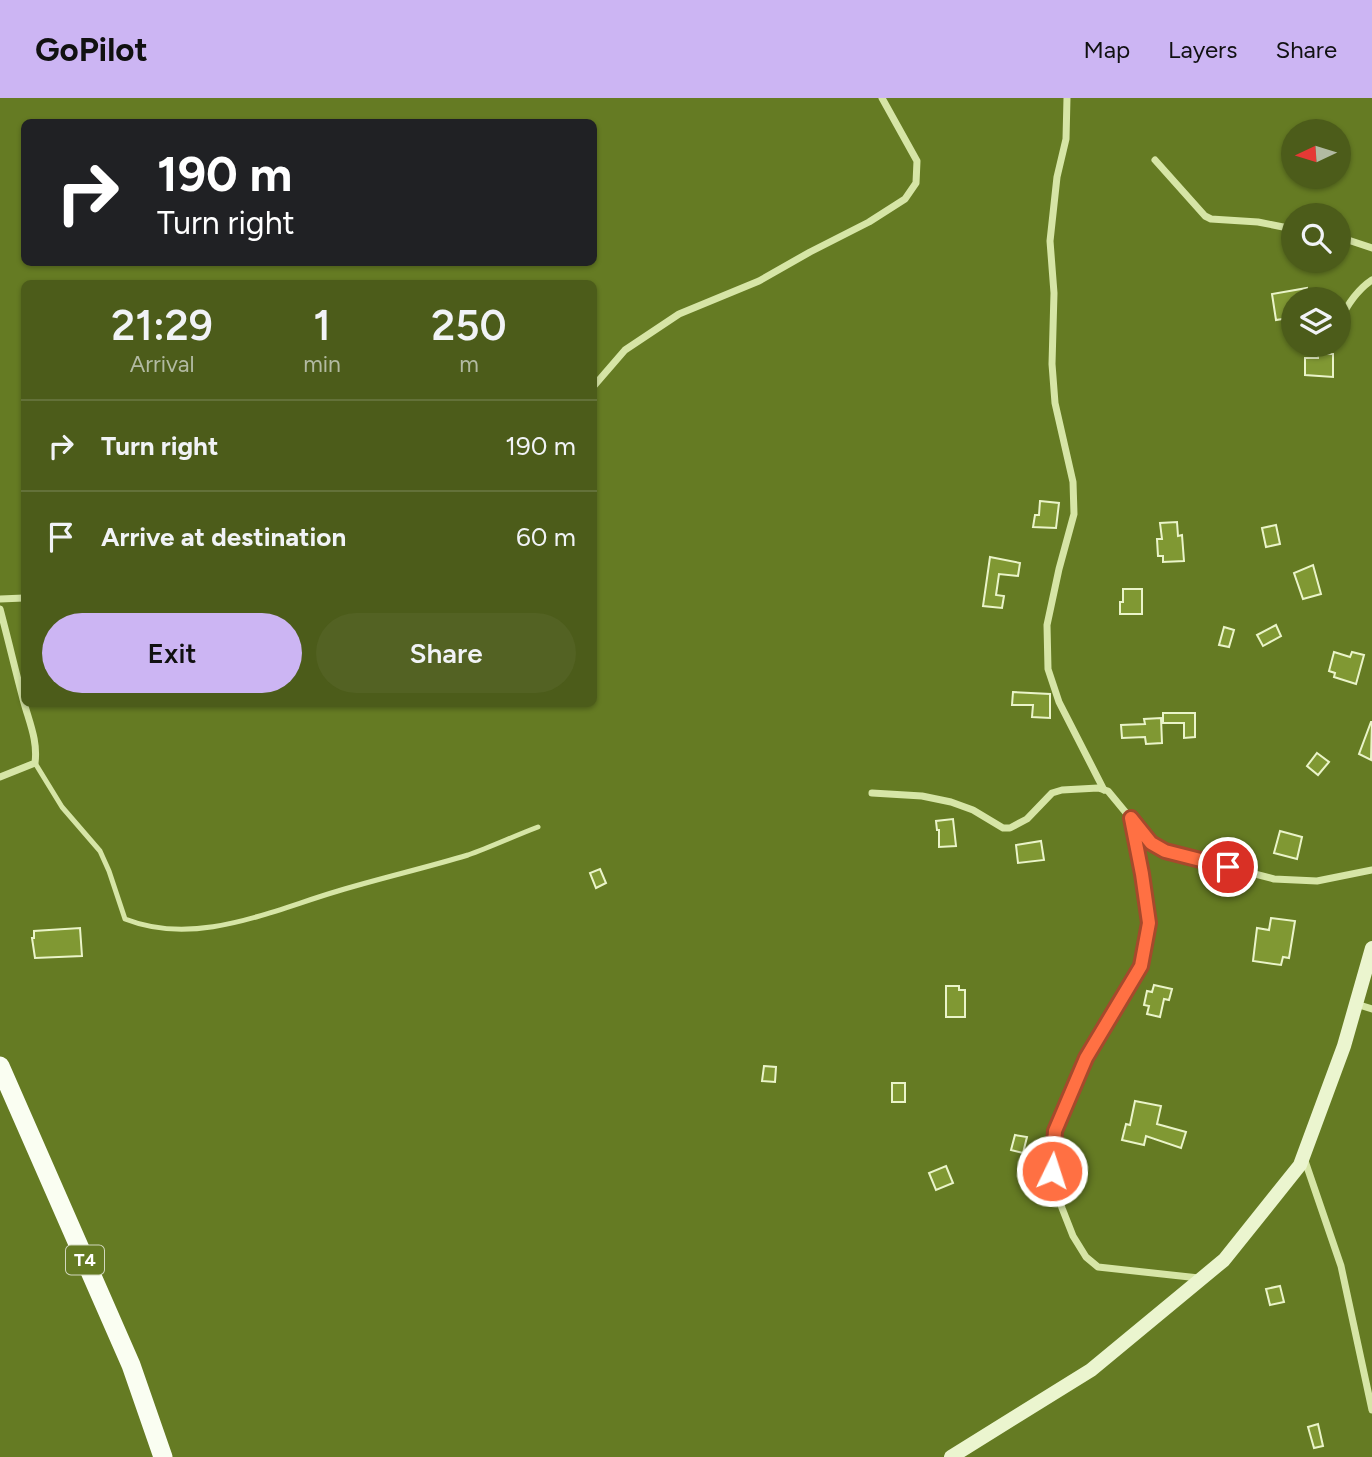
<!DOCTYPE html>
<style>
:root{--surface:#4c5c1a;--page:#536223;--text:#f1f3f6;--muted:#b2baa2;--line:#637139;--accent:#ccb5f3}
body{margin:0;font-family:Figtree,sans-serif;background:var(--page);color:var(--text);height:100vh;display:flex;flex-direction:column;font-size:26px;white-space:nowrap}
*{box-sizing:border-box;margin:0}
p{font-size:23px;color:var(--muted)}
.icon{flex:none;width:38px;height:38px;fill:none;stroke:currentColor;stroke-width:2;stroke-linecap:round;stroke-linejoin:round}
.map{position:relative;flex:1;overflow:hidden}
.side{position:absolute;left:21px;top:182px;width:576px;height:427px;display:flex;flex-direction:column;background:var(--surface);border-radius:10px;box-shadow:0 2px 5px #0004}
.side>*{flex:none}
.hud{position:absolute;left:21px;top:21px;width:576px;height:147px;border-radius:10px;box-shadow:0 2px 5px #0004;background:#202124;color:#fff;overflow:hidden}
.needle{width:46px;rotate:266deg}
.buttons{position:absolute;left:1281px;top:21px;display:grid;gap:14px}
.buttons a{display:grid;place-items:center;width:70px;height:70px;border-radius:50%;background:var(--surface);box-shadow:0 2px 5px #0004;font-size:35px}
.pin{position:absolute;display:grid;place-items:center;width:60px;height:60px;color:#fff;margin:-30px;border:4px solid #fff;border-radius:50%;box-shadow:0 2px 7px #0007}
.me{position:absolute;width:77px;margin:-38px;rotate:4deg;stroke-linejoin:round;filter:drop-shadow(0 0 5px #0008)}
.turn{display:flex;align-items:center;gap:24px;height:147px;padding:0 21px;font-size:32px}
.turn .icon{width:91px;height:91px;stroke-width:2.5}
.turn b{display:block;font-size:49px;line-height:60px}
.eta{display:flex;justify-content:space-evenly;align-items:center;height:119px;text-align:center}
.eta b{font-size:42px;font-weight:600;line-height:49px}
.button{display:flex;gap:14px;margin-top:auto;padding:14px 21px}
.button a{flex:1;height:80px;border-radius:42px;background:var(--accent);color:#111;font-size:28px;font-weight:600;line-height:80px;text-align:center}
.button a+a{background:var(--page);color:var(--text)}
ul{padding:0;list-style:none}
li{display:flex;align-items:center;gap:21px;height:91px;padding:0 21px;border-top:2px solid var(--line)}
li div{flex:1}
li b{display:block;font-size:26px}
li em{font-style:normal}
header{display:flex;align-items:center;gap:42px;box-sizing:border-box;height:98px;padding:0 35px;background:var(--accent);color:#111}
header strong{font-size:33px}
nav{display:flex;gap:38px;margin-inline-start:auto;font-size:24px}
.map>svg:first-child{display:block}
.building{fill:#809833;stroke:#eaf4c9;stroke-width:2}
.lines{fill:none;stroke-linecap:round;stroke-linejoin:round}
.service{stroke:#d6e5a6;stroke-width:5}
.minor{stroke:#d6e5a6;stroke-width:7}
.secondary{stroke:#ebf5cf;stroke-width:14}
.trunk{stroke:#fafef2;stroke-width:19}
.route-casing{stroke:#a6492c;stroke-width:18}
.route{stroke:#ff7043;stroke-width:12}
.labels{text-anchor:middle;stroke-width:7;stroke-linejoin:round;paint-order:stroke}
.shield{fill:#657b23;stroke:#d1d7bd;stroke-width:2}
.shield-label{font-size:18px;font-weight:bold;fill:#fff}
</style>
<header>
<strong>GoPilot</strong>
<nav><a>Map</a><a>Layers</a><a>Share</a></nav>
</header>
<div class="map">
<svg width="1372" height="1359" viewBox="0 0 1372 1359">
<rect width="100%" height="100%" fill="#657b23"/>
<g class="building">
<path d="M1307,190l2,11h-16v9l-6,1 2,9 -13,2 -4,-26z"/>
<path d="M1318,256h15v23l-28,-2v-17h13z"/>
<path d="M1040,403l19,2 -3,25 -23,-1 2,-12h4z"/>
<path d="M1177,424l1,14 4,-1 2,26 -21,1v-6h-5l-1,-17h5l-2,-16z"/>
<path d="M1276,427l4,19 -14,3 -4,-19z"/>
<path d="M990,459l30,6 -2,13 -19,-2 -3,21 8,1 -2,12 -19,-2z"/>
<path d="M1313,467l8,29 -18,5 -9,-26z"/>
<path d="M1123,491h19v25h-22v-12h3z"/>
<path d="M1276,527l5,11 -18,10 -6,-11z"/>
<path d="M1224,529l10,3 -5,17 -10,-2z"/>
<path d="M1334,554l16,5 2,-5 12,3 -8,29 -22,-7 1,-4 -6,-2z"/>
<path d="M1013,594l37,2v24l-18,-1 1,-12h-21z"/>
<path d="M1163,615h32v24l-11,1v-15h-21z"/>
<path d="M1161,620l1,25 -16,1 -1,-7 -23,1 -1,-13 24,-1 -1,-5z"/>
<path d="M1371,624h1l-1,38 -12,-6z"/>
<path d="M1317,655l12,9 -11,13 -11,-9z"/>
<path d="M953,721l3,27 -17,1v-17h-2l-1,-9z"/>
<path d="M1280,733l22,6 -5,22 -23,-6z"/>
<path d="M1041,743l3,19 -26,3 -2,-18z"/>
<path d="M600,771l6,14 -10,5 -6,-15z"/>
<path d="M1271,820l24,3 -6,37 -6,-1 -2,8 -28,-4 4,-33 12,2z"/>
<path d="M80,830l2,28 -47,2 -3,-20h2v-7z"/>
<path d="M1154,887l18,4 -3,11 -5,-1 -4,18 -13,-3 2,-8 -5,-1 3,-14 5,1z"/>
<path d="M946,888h13v4h6v27h-19z"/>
<path d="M764,968l12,1 -1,15 -13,-1z"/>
<rect x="892" y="985" width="13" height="19"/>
<path d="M1135,1003l26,5 -4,18 29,8 -5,16 -35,-12 -2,9 -22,-5 4,-16 4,1z"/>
<path d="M1015,1037l12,2 -4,16 -12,-3z"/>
<path d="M946,1068l7,17 -17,7 -7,-17z"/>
<path d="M1280,1188l4,16 -14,3 -4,-16z"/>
<path d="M1318,1326l5,22 -9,2 -6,-21z"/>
</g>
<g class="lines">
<path class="service" d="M35,665l27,44 38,44 9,20 16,48c71,28 145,-8 213,-28 43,-13 87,-23 130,-36 23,-8 46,-19 70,-28"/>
<g class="minor">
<path d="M1067,0l-1,41 -9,38 -7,64 4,52 -2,71 3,39 18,79 1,32 -15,55 -12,56 1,44 11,33 45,88"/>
<path d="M1155,62l50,56 6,3 47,3 35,7"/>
<path d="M1339,139l33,11"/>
<path d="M1339,224c8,-17 18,-32 33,-42"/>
<path d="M593,289l32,-37 54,-36 80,-33 51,-29 59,-30 36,-23 11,-16 1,-22 -35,-63"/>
<path d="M0,501l24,-1"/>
<path d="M0,511c8,30 15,60 23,90 6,23 15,41 12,64l-35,14"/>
<path d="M872,695l50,3 29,6 22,8 30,18h7l17,-9 25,-26 10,-3 36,-2 10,3 43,52 14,8 109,28 43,2 55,-11"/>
<path d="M1131,720l11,56 7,49 -8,43 -55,92 -31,73 -3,40 10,37 11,28 13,21 12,10 101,11"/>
<path d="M1356,906l16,5"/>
<path d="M1304,1060l37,108 31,144"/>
</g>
<path class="secondary" d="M951,1359l140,-87 133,-110 76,-95 44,-119 28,-98"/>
<path class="trunk" d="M0,968l131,299 32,92"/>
</g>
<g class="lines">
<g class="route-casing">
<path id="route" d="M1052,1073l3,-40 31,-73 55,-92 8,-43 -7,-49 -11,-56 20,25 14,8 63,16"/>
</g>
<use href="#route" class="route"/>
</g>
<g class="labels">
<rect class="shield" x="66" y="1147.5" width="38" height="29" rx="5"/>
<g class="shield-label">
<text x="85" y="1168">T4</text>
</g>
</g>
</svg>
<div class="buttons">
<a><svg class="needle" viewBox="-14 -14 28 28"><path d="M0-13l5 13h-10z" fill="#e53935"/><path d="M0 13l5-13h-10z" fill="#b2baa2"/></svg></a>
<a><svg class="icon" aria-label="search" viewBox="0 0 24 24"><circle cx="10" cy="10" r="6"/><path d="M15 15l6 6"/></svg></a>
<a><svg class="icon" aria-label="layers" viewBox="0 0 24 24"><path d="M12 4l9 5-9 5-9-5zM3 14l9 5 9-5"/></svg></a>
</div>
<div class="pin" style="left:1228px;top:769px;background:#d93025"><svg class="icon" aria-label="arrive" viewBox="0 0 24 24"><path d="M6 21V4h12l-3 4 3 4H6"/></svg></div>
<svg class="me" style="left:1052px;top:1073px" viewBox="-20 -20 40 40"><circle r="17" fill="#ff7043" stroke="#fff" stroke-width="3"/><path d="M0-11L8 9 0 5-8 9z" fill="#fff"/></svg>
<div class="hud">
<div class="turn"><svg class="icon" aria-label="right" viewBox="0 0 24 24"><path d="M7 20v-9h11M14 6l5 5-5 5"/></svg><div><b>190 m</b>Turn right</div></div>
</div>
<section class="side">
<div class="eta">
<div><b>21:29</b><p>Arrival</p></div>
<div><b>1</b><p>min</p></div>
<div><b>250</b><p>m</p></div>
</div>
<ul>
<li><svg class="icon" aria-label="right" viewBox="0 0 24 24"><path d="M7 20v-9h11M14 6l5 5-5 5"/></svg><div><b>Turn right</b></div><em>190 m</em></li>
<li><svg class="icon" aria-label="arrive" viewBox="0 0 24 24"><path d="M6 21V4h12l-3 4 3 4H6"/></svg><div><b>Arrive at destination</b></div><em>60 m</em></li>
</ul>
<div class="button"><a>Exit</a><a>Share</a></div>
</section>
</div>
